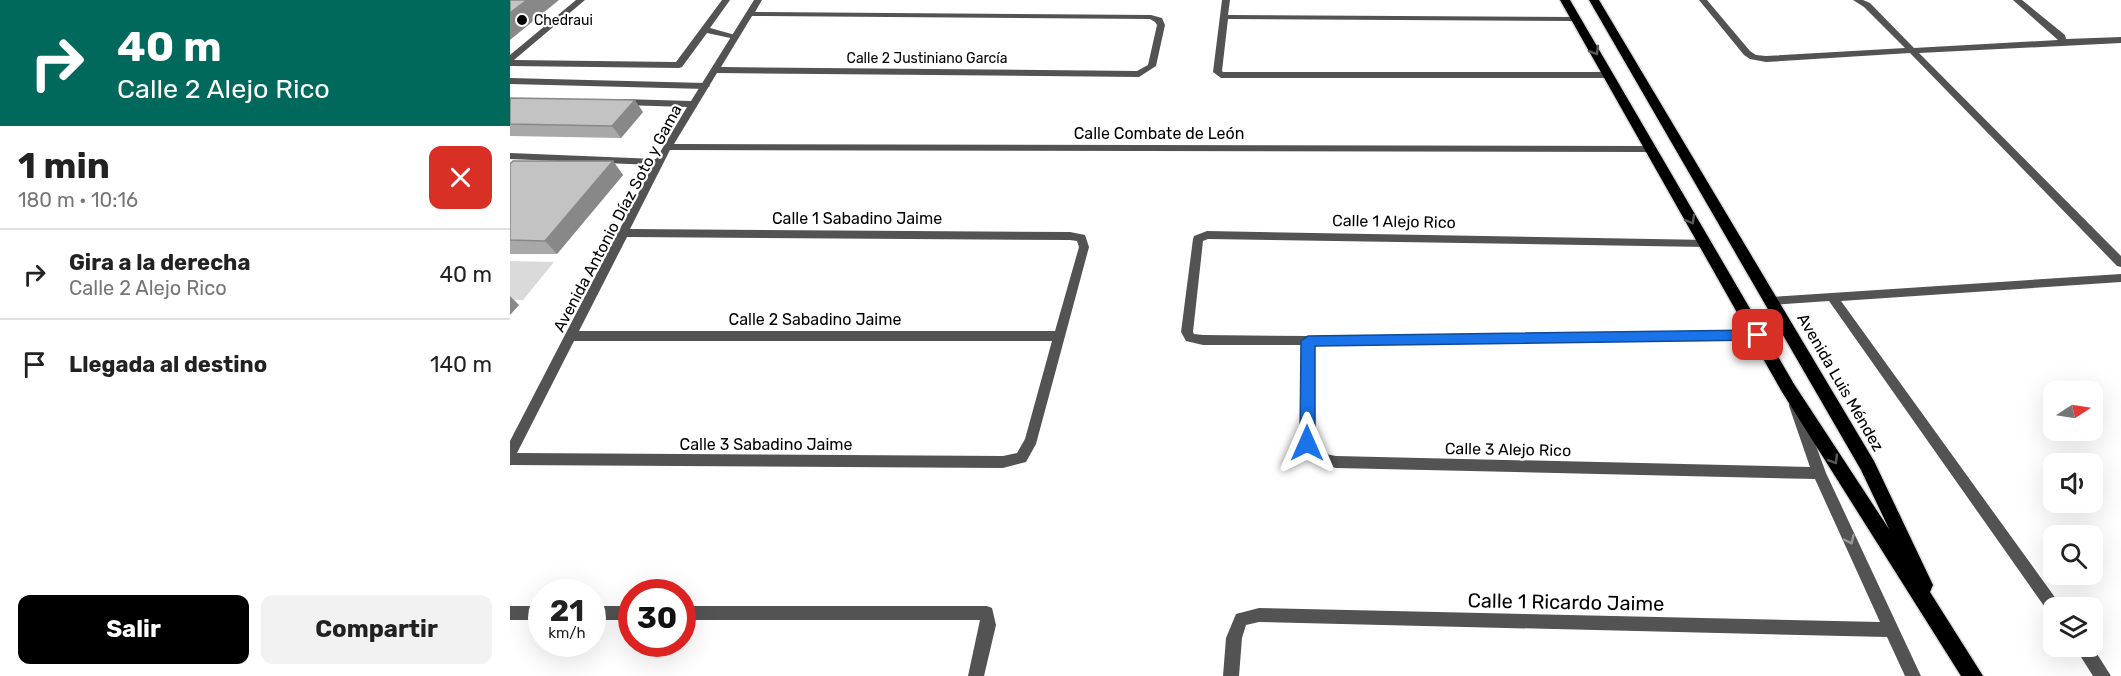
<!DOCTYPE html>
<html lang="es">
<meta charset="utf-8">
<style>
:root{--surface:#fff;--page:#f2f2f2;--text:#222;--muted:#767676;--line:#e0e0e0;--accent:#000}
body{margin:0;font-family:Rubik,sans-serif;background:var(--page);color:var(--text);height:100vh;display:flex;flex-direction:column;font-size:22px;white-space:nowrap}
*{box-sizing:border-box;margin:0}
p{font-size:20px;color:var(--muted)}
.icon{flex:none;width:33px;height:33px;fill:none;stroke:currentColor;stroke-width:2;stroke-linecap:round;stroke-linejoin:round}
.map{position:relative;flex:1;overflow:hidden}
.sheet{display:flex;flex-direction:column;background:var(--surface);width:510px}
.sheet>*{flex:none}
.top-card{background:#00695c;color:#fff;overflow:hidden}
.needle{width:39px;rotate:78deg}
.controls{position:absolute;left:1533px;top:381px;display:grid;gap:12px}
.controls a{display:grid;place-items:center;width:60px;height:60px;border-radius:12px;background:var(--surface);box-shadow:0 6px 24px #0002;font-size:30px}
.speed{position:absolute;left:18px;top:579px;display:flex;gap:12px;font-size:30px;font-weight:700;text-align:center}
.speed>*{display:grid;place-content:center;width:78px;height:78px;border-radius:50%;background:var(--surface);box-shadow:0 6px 24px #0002;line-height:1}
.speed small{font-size:15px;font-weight:400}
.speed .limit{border:9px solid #d22;background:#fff;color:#111}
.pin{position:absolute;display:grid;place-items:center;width:51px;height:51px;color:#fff;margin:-26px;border-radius:12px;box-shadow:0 3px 9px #0006}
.me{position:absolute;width:66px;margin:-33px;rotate:0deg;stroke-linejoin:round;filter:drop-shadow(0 0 4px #0008)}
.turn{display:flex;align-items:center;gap:21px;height:126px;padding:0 18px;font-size:27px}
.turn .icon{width:78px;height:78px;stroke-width:2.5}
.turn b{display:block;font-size:42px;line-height:51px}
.round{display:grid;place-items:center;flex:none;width:63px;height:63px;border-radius:12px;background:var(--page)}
.head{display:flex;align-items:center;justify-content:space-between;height:102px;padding:0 18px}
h1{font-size:36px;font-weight:700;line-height:45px}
.button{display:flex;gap:12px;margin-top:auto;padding:12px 18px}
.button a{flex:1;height:69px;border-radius:12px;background:var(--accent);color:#fff;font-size:24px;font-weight:700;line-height:69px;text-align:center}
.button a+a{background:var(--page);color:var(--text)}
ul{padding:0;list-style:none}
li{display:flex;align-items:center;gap:18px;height:90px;padding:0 18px;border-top:2px solid var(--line)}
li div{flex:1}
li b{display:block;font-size:22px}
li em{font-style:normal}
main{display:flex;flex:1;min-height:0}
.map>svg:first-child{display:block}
.green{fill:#dadada}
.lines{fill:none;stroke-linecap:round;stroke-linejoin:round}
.primary-casing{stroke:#dbdbdb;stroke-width:3}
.service{fill:#535353;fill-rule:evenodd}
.minor{fill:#535353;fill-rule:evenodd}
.primary{fill:#000;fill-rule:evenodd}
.wall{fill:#a8a8a8}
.shaded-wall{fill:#888}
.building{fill:#c3c3c3;stroke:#888;stroke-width:1.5}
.oneway{stroke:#595959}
.oneway2{stroke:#989898}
.route{fill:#1a73e8;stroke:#114b97;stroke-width:1.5}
.poi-dot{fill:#000;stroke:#fff;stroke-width:2}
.labels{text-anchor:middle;stroke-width:4.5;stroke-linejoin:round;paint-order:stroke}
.far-poi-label{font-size:14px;fill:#000;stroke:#fff;text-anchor:start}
.far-street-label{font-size:14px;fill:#000;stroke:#fff}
.street-label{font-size:16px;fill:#000;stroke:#fff}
.near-street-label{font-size:20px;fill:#000;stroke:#fff}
</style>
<main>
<section class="sheet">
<div class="top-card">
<div class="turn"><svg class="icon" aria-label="right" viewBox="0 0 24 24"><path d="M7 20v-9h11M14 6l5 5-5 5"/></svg><div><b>40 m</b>Calle 2 Alejo Rico</div></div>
</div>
<div class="head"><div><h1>1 min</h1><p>180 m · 10:16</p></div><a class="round" style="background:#d93025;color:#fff"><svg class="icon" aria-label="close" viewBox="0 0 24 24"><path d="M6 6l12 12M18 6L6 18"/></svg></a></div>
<ul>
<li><svg class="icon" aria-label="right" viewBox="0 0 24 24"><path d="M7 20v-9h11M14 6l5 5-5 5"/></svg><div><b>Gira a la derecha</b><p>Calle 2 Alejo Rico</p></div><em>40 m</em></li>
<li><svg class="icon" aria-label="arrive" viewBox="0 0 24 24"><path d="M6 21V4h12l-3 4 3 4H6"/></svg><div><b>Llegada al destino</b></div><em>140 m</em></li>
</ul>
<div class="button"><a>Salir</a><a>Compartir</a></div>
</section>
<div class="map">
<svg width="1611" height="676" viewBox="0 0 1611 676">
<rect width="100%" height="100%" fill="#fff"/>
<path class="green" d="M0,261l44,1 -31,38h-13z"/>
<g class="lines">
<g class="primary-casing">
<path id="primary" d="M1050,0h10l224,384 95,145 -28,-59 -272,-470h10l275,461 59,124 -3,7 53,84h-22l-179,-284z"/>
</g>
<g class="service">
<path d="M66,0h9l-71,60 162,2 46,-62h8l-20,28 29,8 -4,3 -28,-6 -25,34 -3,1 -169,-2v-11z"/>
<path d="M1189,0h8l43,51 6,4 10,1 139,-8 -41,-41 -11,-7h10l7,3 44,45 144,-8 -45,-40h9l43,35 1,4 55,-2v6l-202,10 202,203v11l-4,-1 -207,-213 -144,9 -16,-3 -6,-4z"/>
<path d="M0,78l195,5 5,3 -5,3 -195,-5z"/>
<path d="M1611,274v8l-280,19 218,302 2,5h-7v7l-5,-2 -220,-312 -58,4 -6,-4 6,-4z"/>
<path d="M1564,646h18l19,30h-18z"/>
</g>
<g class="minor">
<path d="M244,0h8l-7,12 396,3 11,3 3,7 -9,41 -17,11 -422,-4 -43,71 976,2 5,3 -5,3 -980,-2 -40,79 440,3 15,3 4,12 -53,197 -10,18 -23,6 -493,-3v-24l143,-276 -143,-6v-6l146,6 31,-52 -65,-2 -5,-3 5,-3 69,2zM242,16l398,3 5,3 2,3 -9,40 -11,6 -416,-4zM117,237l443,3 7,1 2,6 -24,84h-476zM64,341h478l-27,98 -8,14 -14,3 -486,-3z"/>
<path d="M712,0h8l-2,15 348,2 4,2 -4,2 -348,-2 -6,52 1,1h385l4,3 -4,3h-387l-8,-6z"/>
<path d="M697,231l502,9 1,3 -5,4 -497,-8 -5,2 -10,91 1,2 9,1 105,1 454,-4 2,3 -6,5 -444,5v97l6,11 16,3 474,11 -21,-61 1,-4 5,-1 5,1 26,71 95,203h-16l-18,-39 -628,-15 -13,3 -4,13 -3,38h-16l3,-38 10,-24 23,-6 621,14 -65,-143 -479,-11 -25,-6 -11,-19 2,-98h-99l-17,-4 -5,-9 12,-93 1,-3z"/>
<rect x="0" y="606" width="32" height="14"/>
<rect x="82" y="606" width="40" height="14"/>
<path d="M172,606h305l5,2 4,17 -12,51h-16l12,-56h-298z"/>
</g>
<use href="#primary" class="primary"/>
</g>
<g class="wall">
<path d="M0,98l133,14 -22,26 -111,-2z"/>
<path d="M103,161l10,14 -66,79h-47v-90z"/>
</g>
<g class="shaded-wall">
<path d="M17,0h32l-49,40v-27z"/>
<path d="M125,100l8,12 -22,26 -9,-12z"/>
<path d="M103,161l10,14 -66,79 -12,-13z"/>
<path d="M0,296l9,9 -9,10z"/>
</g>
<g class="building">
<path d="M0,0h17l-17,13z"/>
<path d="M0,98l125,2 -23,26 -102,-2z"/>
<path d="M3,161h100l-68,80 -35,-1v-76z"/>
</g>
<defs><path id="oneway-chevron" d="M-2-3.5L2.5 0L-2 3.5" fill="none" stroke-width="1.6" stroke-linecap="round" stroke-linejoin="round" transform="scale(1.5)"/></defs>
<g class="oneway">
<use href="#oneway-chevron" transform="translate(1085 51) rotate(60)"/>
<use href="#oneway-chevron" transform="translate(1181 220) rotate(60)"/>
<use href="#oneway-chevron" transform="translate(1324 460) rotate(58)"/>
</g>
<use class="oneway2" href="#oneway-chevron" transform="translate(1340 540) rotate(65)"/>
<path class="route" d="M1248,330l6,5 -6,5 -443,6v97l-8,6 -7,-6 1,-102 7,-5z"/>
<circle class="poi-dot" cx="12" cy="20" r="6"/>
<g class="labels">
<g class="far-poi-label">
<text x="24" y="25">Chedraui</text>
</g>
<g class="far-street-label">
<text x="417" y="63">Calle 2 Justiniano García</text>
</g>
<g class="street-label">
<text x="649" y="139">Calle Combate de León</text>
<text transform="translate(107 218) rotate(-62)" y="6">Avenida Antonio Díaz Soto y Gama</text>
<text x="347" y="224">Calle 1 Sabadino Jaime</text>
<text transform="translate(884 221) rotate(1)" y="6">Calle 1 Alejo Rico</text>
<text x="305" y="325">Calle 2 Sabadino Jaime</text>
<text transform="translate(1331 382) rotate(60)" y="6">Avenida Luis Méndez</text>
<text x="256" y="450">Calle 3 Sabadino Jaime</text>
<text transform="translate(998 449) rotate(1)" y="6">Calle 3 Alejo Rico</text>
</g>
<g class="near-street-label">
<text transform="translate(1056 602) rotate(1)" y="7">Calle 1 Ricardo Jaime</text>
</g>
</g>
</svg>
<div class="controls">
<a><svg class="needle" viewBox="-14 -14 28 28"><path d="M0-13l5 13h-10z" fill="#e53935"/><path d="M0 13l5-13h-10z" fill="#767676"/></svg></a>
<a><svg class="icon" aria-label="sound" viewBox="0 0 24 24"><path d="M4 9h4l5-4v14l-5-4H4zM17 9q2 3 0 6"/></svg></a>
<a><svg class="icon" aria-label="search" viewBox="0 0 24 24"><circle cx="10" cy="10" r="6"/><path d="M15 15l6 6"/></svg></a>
<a><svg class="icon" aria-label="layers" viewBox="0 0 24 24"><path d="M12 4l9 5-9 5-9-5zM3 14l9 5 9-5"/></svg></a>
</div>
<div class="speed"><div>21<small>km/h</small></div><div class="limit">30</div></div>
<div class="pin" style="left:1248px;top:335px;background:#d93025"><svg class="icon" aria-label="arrive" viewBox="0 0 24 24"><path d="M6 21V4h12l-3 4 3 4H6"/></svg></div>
<svg class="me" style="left:797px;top:443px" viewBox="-20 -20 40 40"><path d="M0-17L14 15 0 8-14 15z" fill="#1a73e8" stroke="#fff" stroke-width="4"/></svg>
</div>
</main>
